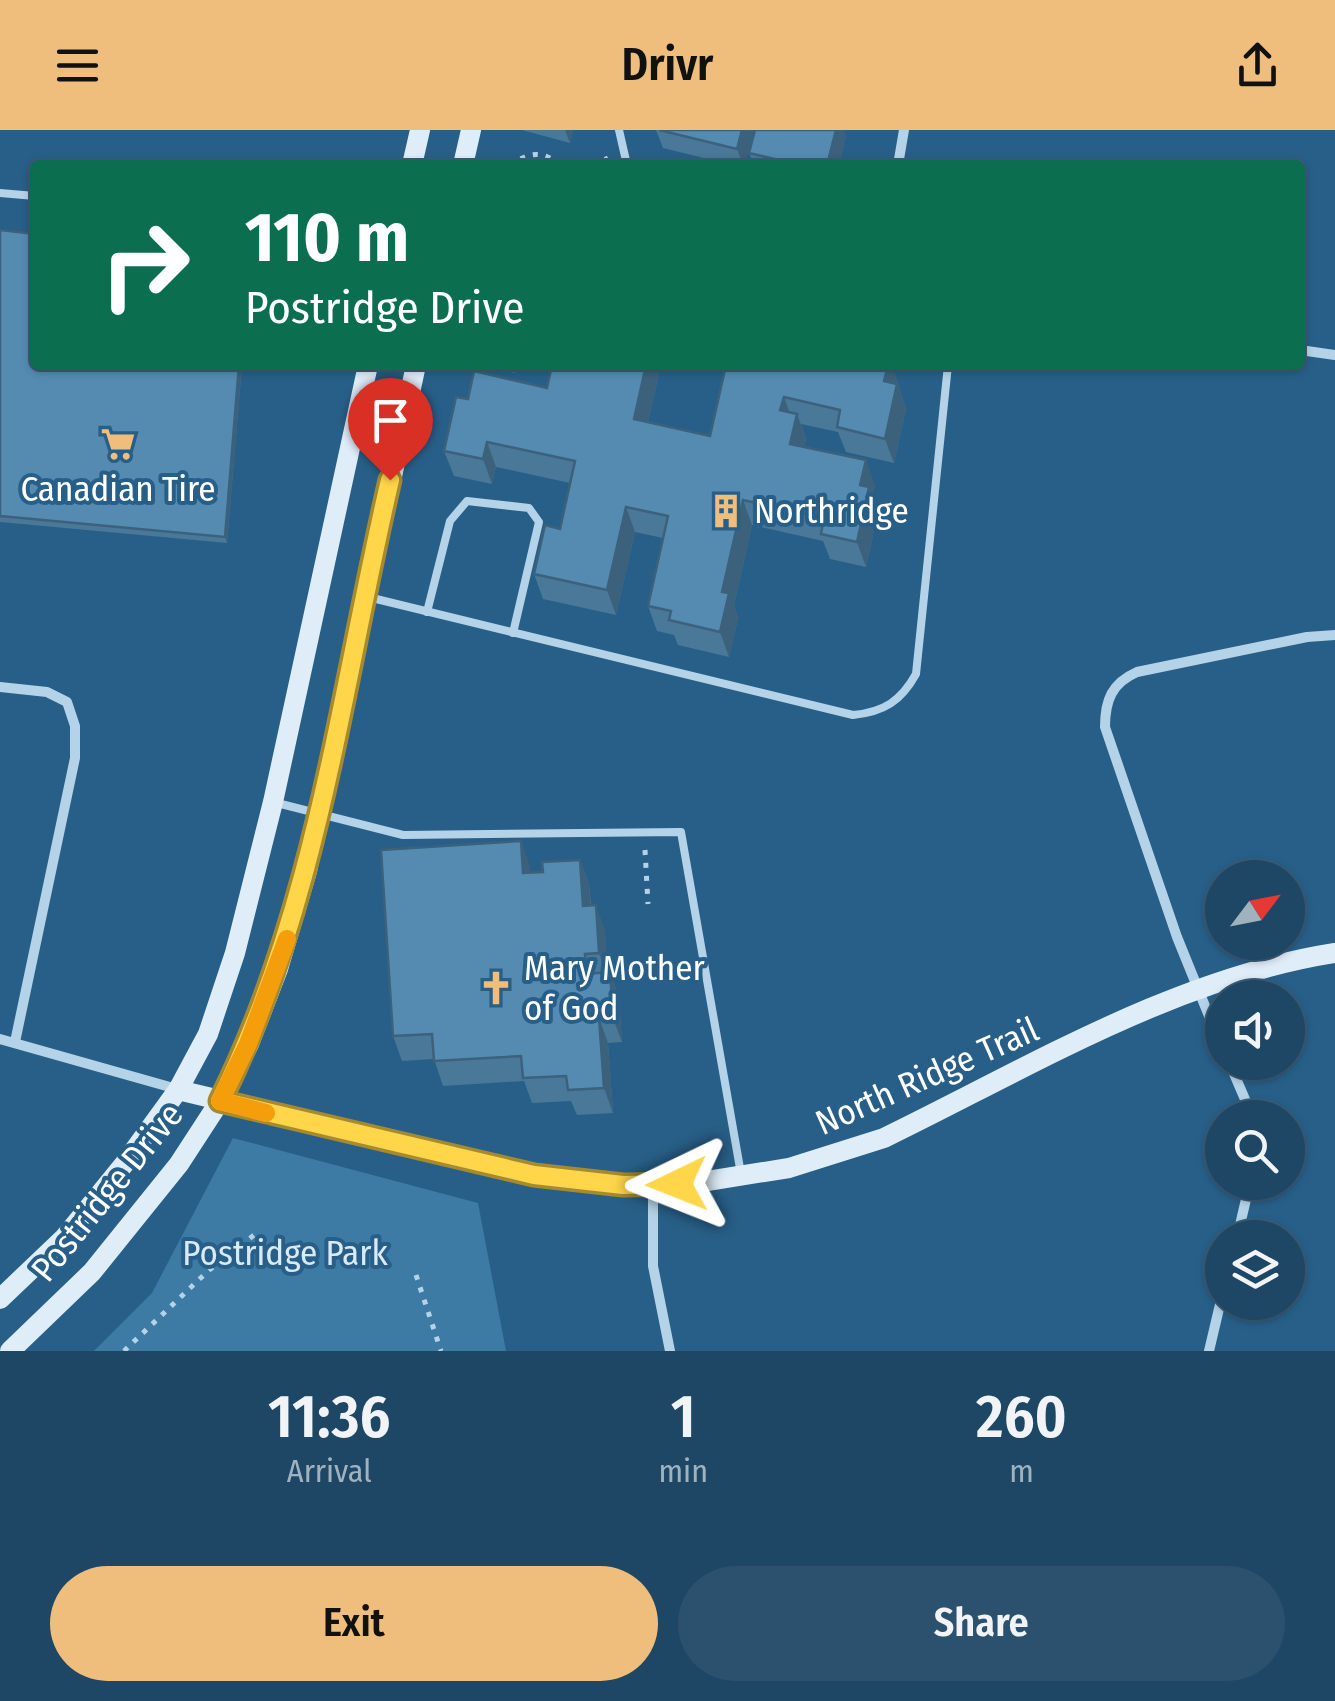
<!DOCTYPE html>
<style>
:root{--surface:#1e4766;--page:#2b516f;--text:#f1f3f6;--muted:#a1b2bf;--line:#3c5f7a;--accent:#f0be7c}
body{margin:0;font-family:"Fira Sans Condensed",sans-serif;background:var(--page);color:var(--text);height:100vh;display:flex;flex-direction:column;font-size:38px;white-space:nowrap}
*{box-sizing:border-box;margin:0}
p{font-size:32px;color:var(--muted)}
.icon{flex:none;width:55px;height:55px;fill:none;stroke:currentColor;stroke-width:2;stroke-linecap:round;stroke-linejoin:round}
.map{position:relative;height:1221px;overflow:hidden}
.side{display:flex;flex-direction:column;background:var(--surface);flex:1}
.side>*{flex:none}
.guide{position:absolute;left:30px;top:30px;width:1275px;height:210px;border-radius:10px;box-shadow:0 2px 8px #0004,0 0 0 2px var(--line);background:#0b6e4f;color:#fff;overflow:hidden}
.needle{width:65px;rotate:58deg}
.controls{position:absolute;left:1205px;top:730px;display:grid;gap:20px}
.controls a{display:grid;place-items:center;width:100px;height:100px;border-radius:50%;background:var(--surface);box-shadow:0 2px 8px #0004,0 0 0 2px var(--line);font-size:50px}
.pin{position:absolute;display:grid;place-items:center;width:85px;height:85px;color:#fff;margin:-102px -42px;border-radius:50% 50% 50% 0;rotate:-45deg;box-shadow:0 0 10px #0007}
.pin .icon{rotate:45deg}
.me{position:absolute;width:110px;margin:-55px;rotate:268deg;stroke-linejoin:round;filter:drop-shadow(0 0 8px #0008)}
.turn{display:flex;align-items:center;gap:35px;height:210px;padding:0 50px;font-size:45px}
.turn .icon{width:130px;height:130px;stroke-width:2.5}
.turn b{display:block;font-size:70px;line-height:85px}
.eta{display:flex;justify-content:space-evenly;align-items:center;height:170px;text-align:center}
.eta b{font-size:60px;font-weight:600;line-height:70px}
.primary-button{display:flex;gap:20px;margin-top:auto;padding:20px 50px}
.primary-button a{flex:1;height:115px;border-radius:60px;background:var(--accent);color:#111;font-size:40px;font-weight:600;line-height:115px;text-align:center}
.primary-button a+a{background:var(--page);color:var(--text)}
header{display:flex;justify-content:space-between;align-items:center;height:130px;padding:0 50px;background:var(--accent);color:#111;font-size:45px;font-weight:600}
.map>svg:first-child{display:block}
.green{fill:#3d7aa4}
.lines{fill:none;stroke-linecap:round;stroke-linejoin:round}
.path{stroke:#b5d3e8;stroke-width:5;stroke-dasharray:5 8;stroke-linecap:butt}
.lane{stroke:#b5d3e8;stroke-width:8}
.street{stroke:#b5d3e8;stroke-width:10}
.secondary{stroke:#dfedf8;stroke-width:20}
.wall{fill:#497898}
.shaded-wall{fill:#3c617c}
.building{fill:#558bb1;stroke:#3c617c;stroke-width:2.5}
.route-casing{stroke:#a68a30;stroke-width:25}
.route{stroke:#ffd54a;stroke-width:18}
.slow{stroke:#f59e0b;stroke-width:18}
.labels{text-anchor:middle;stroke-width:8;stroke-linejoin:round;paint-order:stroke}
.poi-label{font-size:35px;fill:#fff;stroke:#285f88;text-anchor:start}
.street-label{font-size:35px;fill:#fff;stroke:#285f88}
.park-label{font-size:35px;fill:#d9eaf7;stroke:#285f88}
</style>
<header><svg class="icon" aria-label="menu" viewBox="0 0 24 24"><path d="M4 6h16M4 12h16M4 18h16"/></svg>Drivr<svg class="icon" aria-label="share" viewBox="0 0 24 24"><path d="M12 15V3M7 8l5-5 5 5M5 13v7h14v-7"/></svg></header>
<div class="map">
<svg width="1335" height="1221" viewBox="0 0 1335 1221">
<rect width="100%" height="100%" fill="#285f88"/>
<path class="green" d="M233,1008l245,65 28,148h-412l58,-58z"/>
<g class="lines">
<g class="path">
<path d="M509,35c23,-13 31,-15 53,0"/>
<path d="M593,35l15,-7"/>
<path d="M645,720l3,54"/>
<path d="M416,1145l25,76"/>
<path d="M124,1221l84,-80 50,-39"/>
</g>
<g class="lane">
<path d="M619,0l8,35"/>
<path d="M0,63l35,3"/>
<path d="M368,467l485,118c31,-3 48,-14 63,-41l32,-309"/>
<path d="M427,482l23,-91 17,-20 62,7 10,14 -26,111"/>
<path d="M277,673l126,32 278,-3 60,342"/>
</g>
<g class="street">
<path d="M898,35l6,-35"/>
<path d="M1300,220l35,5"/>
<path d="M0,557l47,5 20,10 8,24v32l-60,284"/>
<path d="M0,909l177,50"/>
<path d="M1222,918l-45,-111 -72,-210c0,-27 7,-44 32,-55l170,-35 28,-2"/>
<path d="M1229,932l24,56"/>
<path d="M653,1055v81l17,85"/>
<path d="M1237,1108l13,-56"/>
<path d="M1209,1221l13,-55"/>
</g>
<g class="secondary">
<path d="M412,35l8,-35"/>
<path d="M463,35l8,-35"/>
<path d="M178,960l356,85 89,10 78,-3 88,-14 95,-30c144,-70 291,-160 451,-185"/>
<path d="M0,1169l64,-61 61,-75 53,-73 30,-56 27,-81 38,-151 95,-437"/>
<path d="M10,1221l82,-79 87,-108 41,-63 29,-57 29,-75 29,-98 109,-506"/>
</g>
</g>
<g class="wall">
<path d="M522,0h51l-3,13z"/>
<path d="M656,0h97l-8,35h-13l-69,-17z"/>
<path d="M846,5l-7,30h-85l-5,-12z"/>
<path d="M0,100l242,135 -15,178 -227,-21z"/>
<path d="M478,235h39l-2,8z"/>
<path d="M544,235h117l-13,57 62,14 16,-71h166l14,44 -12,54 -48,-11 -8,-20 -37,-8 5,15 -2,8 71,38 -3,11 6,16 -12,55 -36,-8 -7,-18 -71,-16 -18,81 4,12 -9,39 -51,-12 -4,-10 -17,-4 -9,-25 15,-68 -28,-6 -19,83 -73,-16 -9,-25 26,-45 10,-46 -74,-16 -4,17 -38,-8 -10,-25 24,-52 79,-11 5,-21z"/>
<path d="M580,730l9,24 2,21 14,25 2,42h3l9,25 3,45 -14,1 5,70 -36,2 -6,-14 -39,2 -8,-22 -81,5 -9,-27 -32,2 -9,-25 137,-170v7l13,-1z"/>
</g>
<g class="shaded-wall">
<path d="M565,0h8l-3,13z"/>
<path d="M742,0h11l-8,35h-2l-6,-16z"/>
<path d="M836,0h8l2,5 -7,30h-12z"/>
<path d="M239,235h3l-15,178 -2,-6z"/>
<path d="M646,235h15l-18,79 -9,-25z"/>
<path d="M888,235h4l14,44 -12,54 -9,-24 -1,-58z"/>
<path d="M784,267l9,25 -13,-12z"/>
<path d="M797,284l9,25 -6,30 -10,-25z"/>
<path d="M487,312l9,25 -4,17 -9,-25z"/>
<path d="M866,330l9,25 -3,11 6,16 -12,55 -9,-25 3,-57z"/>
<path d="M743,370l9,25 -18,81 4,12 -9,39 -9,-25 2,-40z"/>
<path d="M626,377l9,25 -19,83 -9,-25z"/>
<path d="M521,711l9,25 2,32 -9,-25z"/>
<path d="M580,730l9,24 3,47 -9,-25z"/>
<path d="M596,775l9,25 3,48 -9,-25z"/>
<path d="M585,824l9,25 -8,-5z"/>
<path d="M610,842l9,25 3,45 -9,-24z"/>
<path d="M599,888l9,25 5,70 -9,-25z"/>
</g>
<g class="building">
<path d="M659,0h83l-5,19z"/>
<path d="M755,0h81l-9,35h-27l-51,-12z"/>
<path d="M0,100l35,4v131h204l-14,172 -225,-21z"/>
<path d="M552,235h94l-12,54 76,17 16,-71h162l-4,16 13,3 -12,55 -48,-12 3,-17 -56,-13 -4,13 17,4 -7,30 76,16 -6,25 9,2 -12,55 -36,-8 3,-16 -81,-18 -21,92 7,1 -9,39 -51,-12 2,-9 -23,-5 20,-90 -42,-9 -19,83 -73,-16 11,-49 15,4 15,-68 -88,-19 -4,17 -39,-8 12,-54 12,2 6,-28 73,17z"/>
<path d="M521,711l2,32 20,-1 -1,-10 38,-2 3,46 13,-1 3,48 -14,1 1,20 24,-2 3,46h-14l5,70 -36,2 -2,-14 -43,2 -2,-22 -87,5 -2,-27 -39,2 -12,-186z"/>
</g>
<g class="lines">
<g class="route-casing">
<path id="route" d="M390,350c-49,210 -73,427 -170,621l314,74 89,10 54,-1"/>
</g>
<use href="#route" class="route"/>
<path class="slow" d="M266,983l-46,-12 28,-57 39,-105"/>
</g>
<defs>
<g id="supermarket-bare" transform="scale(2.7)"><path d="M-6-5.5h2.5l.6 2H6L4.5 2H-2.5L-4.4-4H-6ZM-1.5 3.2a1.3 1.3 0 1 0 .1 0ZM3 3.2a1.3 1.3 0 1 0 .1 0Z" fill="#f0be7c" stroke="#285f88" stroke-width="2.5" paint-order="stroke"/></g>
<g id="building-bare" transform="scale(2.7)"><path d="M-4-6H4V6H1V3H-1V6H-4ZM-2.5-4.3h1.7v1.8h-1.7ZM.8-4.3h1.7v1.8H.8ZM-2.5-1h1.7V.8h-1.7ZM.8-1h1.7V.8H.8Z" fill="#f0be7c" stroke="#285f88" stroke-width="2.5" paint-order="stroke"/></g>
<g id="church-bare" transform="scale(2.7)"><path d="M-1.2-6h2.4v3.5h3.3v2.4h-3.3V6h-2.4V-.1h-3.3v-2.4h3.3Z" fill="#f0be7c" stroke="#285f88" stroke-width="2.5" paint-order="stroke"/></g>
</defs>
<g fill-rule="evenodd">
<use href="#supermarket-bare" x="118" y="314"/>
<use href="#building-bare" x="726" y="381"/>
<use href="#church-bare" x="496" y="858"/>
</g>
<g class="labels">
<g class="poi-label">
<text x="118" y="371" text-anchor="middle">Canadian Tire</text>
<text x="754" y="393">Northridge</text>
<text x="524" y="850">Mary Mother<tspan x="524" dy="40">of God</tspan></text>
</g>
<g class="street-label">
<text transform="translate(927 946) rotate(-24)" y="12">North Ridge Trail</text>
<text transform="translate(107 1062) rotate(-51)" y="12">Postridge Drive</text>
</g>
<g class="park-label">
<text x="285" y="1135">Postridge Park</text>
</g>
</g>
</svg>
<div class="controls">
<a><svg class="needle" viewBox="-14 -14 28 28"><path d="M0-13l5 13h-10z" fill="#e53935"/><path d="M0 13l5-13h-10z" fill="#a1b2bf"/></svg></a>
<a><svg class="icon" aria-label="sound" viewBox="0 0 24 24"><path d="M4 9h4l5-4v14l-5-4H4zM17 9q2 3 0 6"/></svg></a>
<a><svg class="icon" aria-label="search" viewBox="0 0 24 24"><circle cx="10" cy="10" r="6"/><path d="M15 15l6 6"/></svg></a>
<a><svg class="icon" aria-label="layers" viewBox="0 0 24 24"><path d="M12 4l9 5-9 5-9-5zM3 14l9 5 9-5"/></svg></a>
</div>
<div class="pin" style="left:390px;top:350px;background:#d93025"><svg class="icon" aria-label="arrive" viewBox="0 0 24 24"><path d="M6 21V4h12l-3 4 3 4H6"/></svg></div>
<svg class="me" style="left:677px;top:1054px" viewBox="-20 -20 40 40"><path d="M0-17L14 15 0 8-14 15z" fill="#ffd54a" stroke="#fff" stroke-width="4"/></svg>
<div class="guide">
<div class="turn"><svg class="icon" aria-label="right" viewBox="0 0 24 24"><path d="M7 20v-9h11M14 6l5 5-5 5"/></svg><div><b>110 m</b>Postridge Drive</div></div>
</div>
</div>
<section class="side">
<div class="eta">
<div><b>11:36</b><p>Arrival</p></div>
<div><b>1</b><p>min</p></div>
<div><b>260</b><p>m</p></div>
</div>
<div class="primary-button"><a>Exit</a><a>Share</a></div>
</section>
